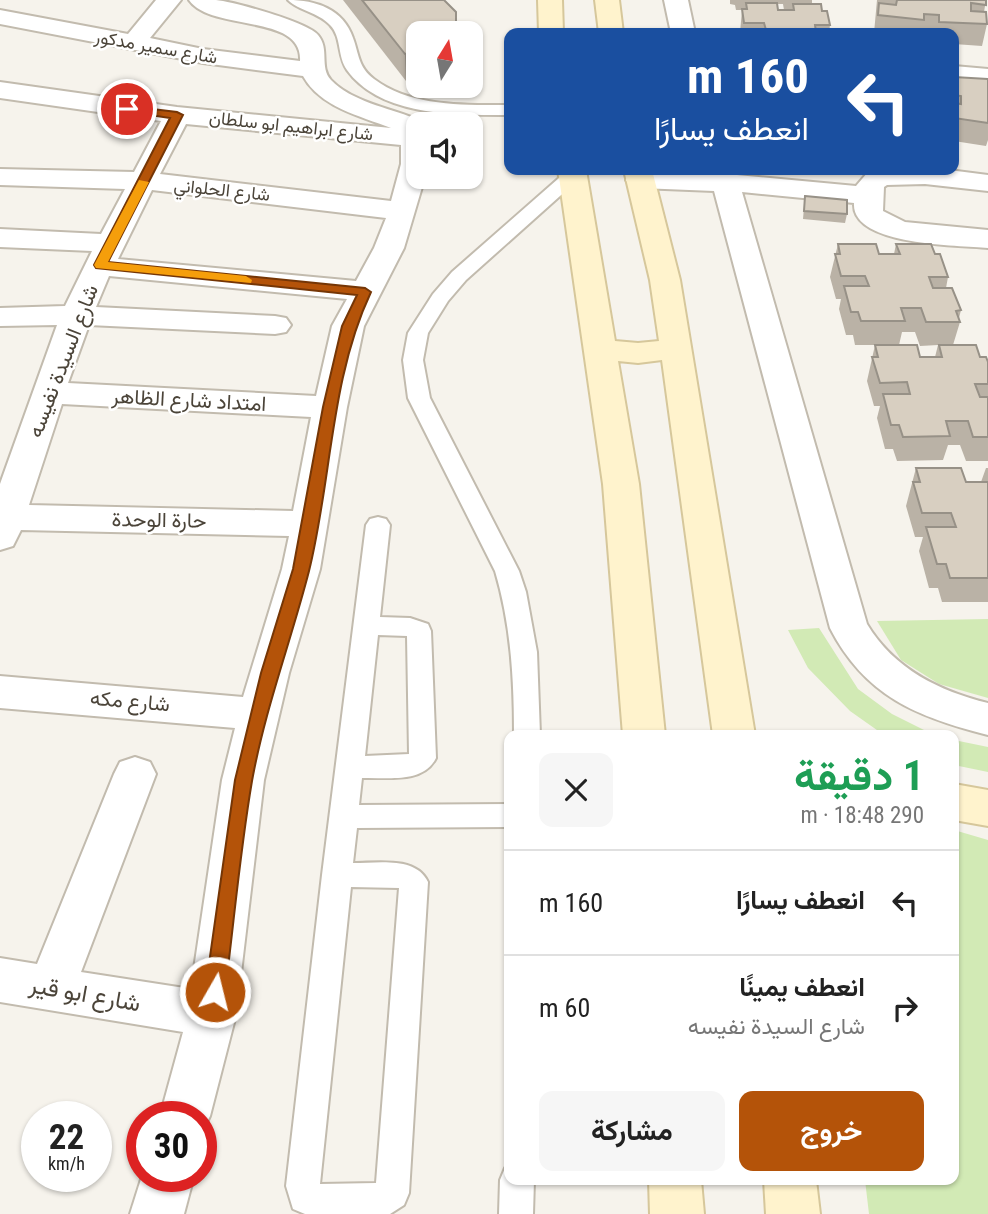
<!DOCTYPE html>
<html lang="ar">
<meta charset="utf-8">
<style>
:root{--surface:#fff;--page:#f6f6f6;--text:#222;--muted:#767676;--line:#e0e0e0;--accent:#b45309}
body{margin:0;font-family:"Roboto Condensed",Vazirmatn,sans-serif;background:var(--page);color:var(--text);direction:rtl;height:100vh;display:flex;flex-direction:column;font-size:26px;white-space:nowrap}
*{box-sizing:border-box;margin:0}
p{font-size:23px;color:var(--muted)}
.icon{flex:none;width:38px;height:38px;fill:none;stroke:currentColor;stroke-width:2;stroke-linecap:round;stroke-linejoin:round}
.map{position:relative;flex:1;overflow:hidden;direction:ltr}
.drawer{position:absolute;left:504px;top:730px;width:455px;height:455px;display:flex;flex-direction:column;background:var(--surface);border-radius:14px;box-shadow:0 2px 5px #0004;direction:rtl}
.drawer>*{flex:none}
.hud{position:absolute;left:504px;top:28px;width:455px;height:147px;border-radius:14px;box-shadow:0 2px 5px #0004;direction:rtl;background:#1a4fa0;color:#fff;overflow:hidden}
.needle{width:46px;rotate:11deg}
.fabs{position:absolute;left:406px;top:21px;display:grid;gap:14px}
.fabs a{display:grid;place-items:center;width:77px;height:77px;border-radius:14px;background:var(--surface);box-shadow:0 2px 5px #0004;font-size:35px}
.speed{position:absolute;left:21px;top:1101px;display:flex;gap:14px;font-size:35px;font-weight:700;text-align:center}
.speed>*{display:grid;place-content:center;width:91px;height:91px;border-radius:50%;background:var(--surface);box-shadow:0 2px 5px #0004;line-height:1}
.speed small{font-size:18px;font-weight:400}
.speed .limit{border:10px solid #d22;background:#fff;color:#111}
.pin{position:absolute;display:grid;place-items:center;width:60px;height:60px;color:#fff;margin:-30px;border:4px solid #fff;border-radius:50%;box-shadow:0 2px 7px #0007}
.me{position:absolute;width:77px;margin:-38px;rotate:8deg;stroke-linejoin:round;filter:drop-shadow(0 0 5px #0008)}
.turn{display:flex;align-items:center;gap:24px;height:147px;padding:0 35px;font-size:32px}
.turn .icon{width:91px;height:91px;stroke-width:2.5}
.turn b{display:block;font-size:49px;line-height:60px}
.round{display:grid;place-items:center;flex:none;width:74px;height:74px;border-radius:14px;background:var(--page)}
.summary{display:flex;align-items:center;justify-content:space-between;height:119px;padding:0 35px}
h1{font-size:42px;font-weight:700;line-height:52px;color:#1e9e55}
.primary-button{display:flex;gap:14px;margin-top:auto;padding:14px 35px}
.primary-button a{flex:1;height:80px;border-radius:14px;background:var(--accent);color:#fff;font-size:28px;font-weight:700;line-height:80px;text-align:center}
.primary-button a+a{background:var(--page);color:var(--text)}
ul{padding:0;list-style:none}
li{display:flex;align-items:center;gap:21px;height:105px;padding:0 35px;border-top:2px solid var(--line)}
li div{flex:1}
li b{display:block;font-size:26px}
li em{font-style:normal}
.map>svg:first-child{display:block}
.green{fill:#d2eab5}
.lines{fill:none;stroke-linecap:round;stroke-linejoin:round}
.lane-casing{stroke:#c2bbae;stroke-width:4}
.street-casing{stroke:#c2bbae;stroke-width:4}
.secondary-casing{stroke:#d6c79b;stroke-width:4}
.lane{fill:#fff;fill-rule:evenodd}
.street{fill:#fff;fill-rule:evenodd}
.secondary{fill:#fff3cd;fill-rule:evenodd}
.wall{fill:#bab2a6;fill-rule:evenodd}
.shaded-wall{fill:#979187}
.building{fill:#d8cfc1;stroke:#979187;stroke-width:2}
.route{fill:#b45309;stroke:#753606;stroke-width:2}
.slow{fill:#f59e0b}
.labels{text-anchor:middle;stroke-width:5;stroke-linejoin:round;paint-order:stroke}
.far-street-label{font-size:18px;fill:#4b4439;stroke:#fff}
.street-label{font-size:21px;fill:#4b4439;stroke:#fff}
.near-street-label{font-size:24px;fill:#4b4439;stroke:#fff}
</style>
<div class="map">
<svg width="988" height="1214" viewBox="0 0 988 1214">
<rect width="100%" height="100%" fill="#f6f3ec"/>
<g class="green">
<path d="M988,619v79l-49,-14 -38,-24 -24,-39z"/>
<path d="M819,628l39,61 34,25 42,21h-50l-34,-24 -42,-43 -20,-38z"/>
<path d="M954,740l34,7v25l-34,-7z"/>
<path d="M954,830l34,10v374h-119l-4,-34h89z"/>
</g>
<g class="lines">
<g class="lane-casing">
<g id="lane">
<path d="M288,0c28,0 55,9 65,38 6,16 5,29 21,41 37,28 91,26 135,26v10c-52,0 -128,2 -162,-45 -10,-14 -5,-33 -17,-45 -12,-13 -31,-14 -42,-25z"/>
<path d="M573,170l9,5 -3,4 -113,101 -18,21 -20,32 -5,27 7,38 89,173 7,21 11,60 3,83h-26c0,-56 -3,-110 -19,-164l-87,-173 -5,-38 5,-27 25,-39 19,-22 115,-101z"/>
<path d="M378,517l8,2 4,6 -10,92 30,1 18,6 3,7 5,127c-13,26 -48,19 -74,20l-3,27 150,-1v23l-152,1 -4,35c25,0 63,-7 75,19l-19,311 -5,12 -14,9h-85l-12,-5 -7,-23 36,-311 44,-350 4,-6zM378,635l29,1 2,118 -44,2zM351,887l48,1 -23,295 -56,1z"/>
<path d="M509,1167v13h25l-1,34h-34l1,-34 5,-12z"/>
</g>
</g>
<g class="street-casing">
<g id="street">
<path d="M156,0h25l-31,38 53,11 97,12c3,-48 -89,-29 -111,-61 9,0 19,0 27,0 19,2 91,22 102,35 12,14 1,32 13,45 20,21 57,28 83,38l5,6 -1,53h7l-21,71 -40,78 -17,81 -27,162 -31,104 -25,107 -28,235 -26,101 -9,18v-18h-41l23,-84 -183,-30v-44l37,6 77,-190 6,-12 15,-5 15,5 6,12 -75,198 110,17 31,-209 13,-52 -235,-20v-32l243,21 39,-128 7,-33 -268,-6 -8,16 -13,4v-66l57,-159 -57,1v-18l65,-2 27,-55 -92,-4v-18l101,5 24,-45 -125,-4v-16l134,3 27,-51 -161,-23v-16l177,25 214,21c-31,-12 -71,-21 -88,-52l-100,-13 -203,-39v-14l128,24zM186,124l215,21v19l-10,37 -231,-27zM152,190l234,28 -12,30 -18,33 -238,-22zM109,276l238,23 -15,27 -16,70 -248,-13 21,-58 186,9 11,-2 5,-7 -5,-7 -11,-2 -179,-9zM62,404l249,13 -18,94 -264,-6z"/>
<path d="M664,0h24l7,33h-24z"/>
<path d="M954,66l34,3v16l-34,-3z"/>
<path d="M708,170h28l1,5 119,11 12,-14 11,-2h70l39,5v16l-63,-7 -38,1 -3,2 -1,24 22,11 83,8v18c-30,-3 -137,-2 -134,-45l-112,-11 125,432c27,45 72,67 121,79v32c-71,-18 -123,-39 -158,-107l-116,-437 -74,-3 -10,-2 -4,-6 4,-6 10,-2 69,2z"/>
<path d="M142,1176h52l-10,38h-54z"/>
</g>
</g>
<g class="secondary-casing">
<g id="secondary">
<path d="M538,0h24l1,33h-24z"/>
<path d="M595,0h24l4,33h-24z"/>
<path d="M558,170h28l29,171 23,2 21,-2 -9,-61 -26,-110h28l28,110 75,455h-42l-51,-375 -24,3 -20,-2 21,123 26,251h-42l-20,-251z"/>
<path d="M954,784l34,6v36l-34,-6z"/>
<path d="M649,1180h52l3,34h-54z"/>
<path d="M764,1180h52l4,34h-54z"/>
</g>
</g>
<use href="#lane" class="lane"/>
<use href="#street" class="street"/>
<use href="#secondary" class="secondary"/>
</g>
<g class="wall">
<path d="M343,0h101l-38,81z"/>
<path d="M730,0h82v4l10,7 8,14 -1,7 3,1h-92l2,-23h-6l-1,-5 -5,-1zM777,4h6l1,6h-6z"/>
<path d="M877,0h109l-2,12 3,12 -5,22 -28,-2v-11h-80z"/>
<path d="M954,77l34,2v61l-2,6 -32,-5z"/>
<path d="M805,196l42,18 -2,9 -42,-4z"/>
<path d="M838,244l41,10h15l2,-10 39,10 13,23 -2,11 15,22 -2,8 1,4 -7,23 35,17v99h-22l-6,-16h-12l-5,15 -46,1 -4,-12h-8l-8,-31 3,-12h-6l-7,-25 8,-36h-20l-2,-10h-7l-7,-26 2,-10h-5l-6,-22zM902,332h13l5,14 18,-1 -3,12h-15l-21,-12z"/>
<path d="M916,468l50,14h15l5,-14h2v134h-46l-4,-14h-9l-10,-37 4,-14h-8l-9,-31z"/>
</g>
<g class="shaded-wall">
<path d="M456,12v21h-8z"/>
<path d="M418,51v27l-12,3 -1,-27z"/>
</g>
<g class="building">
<path d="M362,0h82l12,12v13l-8,8h-30v18l-13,3z"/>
<path d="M897,0h89v5l-15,-2v8l15,1 1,12 -48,-2v-7l-15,-1v6l-46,-5 1,-12 17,2z"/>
<path d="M746,3h31l1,7h16l-1,-6h28l1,7h5l3,14h-15l1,7h16v1h-86l-1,-4 21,1 -2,-7h-20l-2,-14h5z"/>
<path d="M954,77l34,2v44l-34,-5v-15l7,1v-8l-7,-1z"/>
<path d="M805,196l42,4v14l-43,-3z"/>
<path d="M838,244h38l3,10h21l-4,-10h35l4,10h5l8,23h-19l4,11h19l9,22 -5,1 4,11h-34l-5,-14h-20l4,13h-44l-3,-9h-7l-7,-26h25l-4,-10h-24l-6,-22h5z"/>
<path d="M875,345h42l3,12h22l-3,-12h37l4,12h6l2,5v22h-13l5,13h8v40h-15l-5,-16h-22l4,15 -47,1 -4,-12h-8l-8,-31h27l-3,-12 -27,1 -8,-26h6z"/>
<path d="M916,468h45l5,14h22v96h-38l-4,-14h-9l-11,-37h30l-5,-14h-29l-9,-31h7z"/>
</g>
<path class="route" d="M127,106l50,6 6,3 -75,147 257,26 6,4c-41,87 -39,186 -62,279 -18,70 -44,138 -57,210 -12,70 -18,141 -27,211l-3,6 -7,3 -7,-3 -3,-6 30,-212 26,-107 32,-104 30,-162 19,-81 15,-31 -261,-27 -2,-3 76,-147 -47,-7v-4z"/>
<path class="slow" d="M139,180l10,2 -41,80 138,14 6,4 -1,3 -155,-15 -2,-3z"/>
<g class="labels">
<g class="far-street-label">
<text transform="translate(156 47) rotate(10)" y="6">شارع سمير مدكور</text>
<text transform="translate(291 126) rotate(6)" y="6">شارع ابراهيم ابو سلطان</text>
<text transform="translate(222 190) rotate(6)" y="6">شارع الحلواني</text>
</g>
<g class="street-label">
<text transform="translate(63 361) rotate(-69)" y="7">شارع السيدة نفيسه</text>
<text transform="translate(189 400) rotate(3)" y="7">امتداد شارع الظاهر</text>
<text transform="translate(159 520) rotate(1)" y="7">حارة الوحدة</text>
<text transform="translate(130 701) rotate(5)" y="7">شارع مكه</text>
</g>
<g class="near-street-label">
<text transform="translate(85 994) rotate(10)" y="8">شارع ابو قير</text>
</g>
</g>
</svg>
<div class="fabs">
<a><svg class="needle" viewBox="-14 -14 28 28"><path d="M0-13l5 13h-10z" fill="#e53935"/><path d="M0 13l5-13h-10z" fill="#767676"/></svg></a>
<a><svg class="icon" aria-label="sound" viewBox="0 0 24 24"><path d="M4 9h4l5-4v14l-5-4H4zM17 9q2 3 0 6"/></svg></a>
</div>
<div class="speed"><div>22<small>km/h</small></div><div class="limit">30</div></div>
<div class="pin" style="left:127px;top:109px;background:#d93025"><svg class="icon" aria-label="arrive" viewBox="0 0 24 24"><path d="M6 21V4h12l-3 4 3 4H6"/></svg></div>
<svg class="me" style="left:215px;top:992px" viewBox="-20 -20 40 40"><circle r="17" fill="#b45309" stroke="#fff" stroke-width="3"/><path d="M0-11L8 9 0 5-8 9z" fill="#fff"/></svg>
<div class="hud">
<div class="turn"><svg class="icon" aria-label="left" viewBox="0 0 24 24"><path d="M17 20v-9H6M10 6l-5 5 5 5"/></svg><div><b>160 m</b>انعطف يسارًا</div></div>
</div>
<section class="drawer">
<div class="summary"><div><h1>1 دقيقة</h1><p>290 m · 18:48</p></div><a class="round"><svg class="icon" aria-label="close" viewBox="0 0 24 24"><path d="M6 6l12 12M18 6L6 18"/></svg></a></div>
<ul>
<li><svg class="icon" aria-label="left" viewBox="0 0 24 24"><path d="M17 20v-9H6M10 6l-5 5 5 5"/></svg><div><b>انعطف يسارًا</b></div><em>160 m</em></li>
<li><svg class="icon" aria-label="right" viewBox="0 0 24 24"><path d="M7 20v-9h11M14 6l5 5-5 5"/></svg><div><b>انعطف يمينًا</b><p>شارع السيدة نفيسه</p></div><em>60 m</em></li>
</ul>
<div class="primary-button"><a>خروج</a><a>مشاركة</a></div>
</section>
</div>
